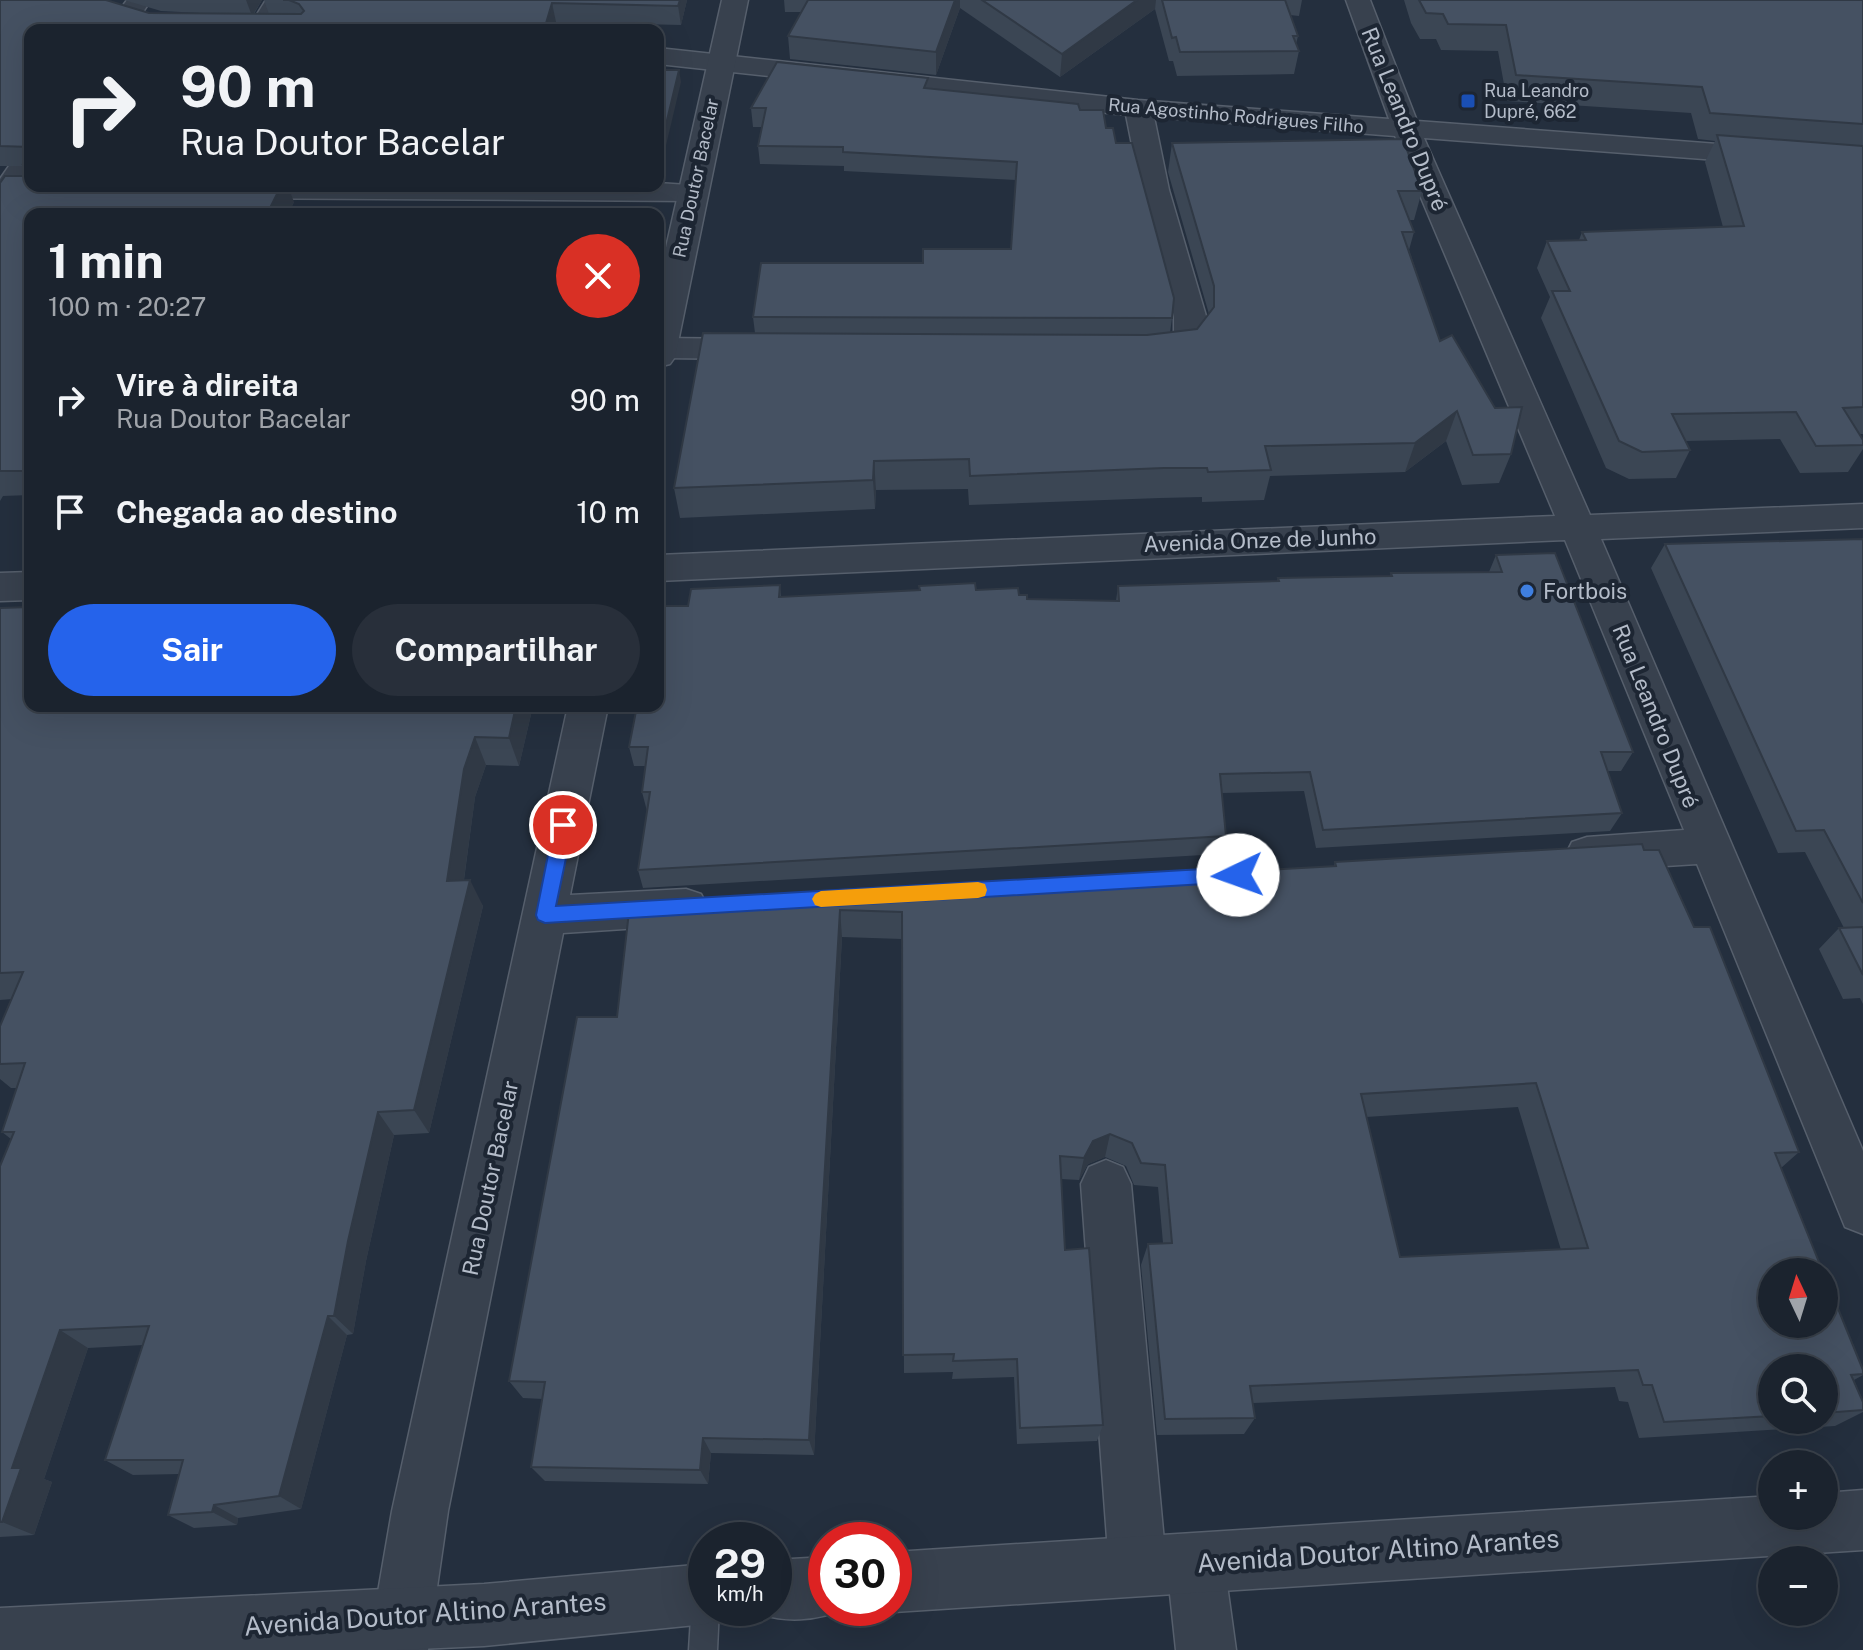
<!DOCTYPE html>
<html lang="pt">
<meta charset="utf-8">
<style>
:root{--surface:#1b232e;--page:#282f3a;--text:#f1f3f6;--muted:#a0a4aa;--line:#39404a;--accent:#2563eb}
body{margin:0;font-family:"Public Sans",sans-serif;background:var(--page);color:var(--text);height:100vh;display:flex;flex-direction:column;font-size:30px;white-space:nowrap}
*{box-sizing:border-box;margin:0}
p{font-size:26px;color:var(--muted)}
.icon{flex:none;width:44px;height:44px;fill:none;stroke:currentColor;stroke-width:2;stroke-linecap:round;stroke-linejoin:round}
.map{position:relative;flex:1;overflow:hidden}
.details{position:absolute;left:24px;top:208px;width:640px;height:504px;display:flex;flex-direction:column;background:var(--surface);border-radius:16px;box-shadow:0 8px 32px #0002,0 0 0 2px var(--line)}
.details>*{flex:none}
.banner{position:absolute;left:24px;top:24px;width:640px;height:168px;border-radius:16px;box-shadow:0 8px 32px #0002,0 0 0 2px var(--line);background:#1b232e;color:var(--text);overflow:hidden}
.needle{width:52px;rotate:356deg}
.controls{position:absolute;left:1758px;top:1258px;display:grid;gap:16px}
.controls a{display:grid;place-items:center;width:80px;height:80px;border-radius:50%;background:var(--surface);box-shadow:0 8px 32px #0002,0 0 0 2px var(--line);font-size:40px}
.speed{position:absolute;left:688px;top:1522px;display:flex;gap:16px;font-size:40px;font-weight:700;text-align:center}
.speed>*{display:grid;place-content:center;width:104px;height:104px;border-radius:50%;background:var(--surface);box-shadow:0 8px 32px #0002,0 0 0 2px var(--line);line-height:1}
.speed small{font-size:20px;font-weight:400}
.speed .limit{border:12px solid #d22;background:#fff;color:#111}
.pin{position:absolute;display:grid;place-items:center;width:68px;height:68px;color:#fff;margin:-34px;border:4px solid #fff;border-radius:50%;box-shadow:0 2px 8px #0007}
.me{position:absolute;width:88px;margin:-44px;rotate:267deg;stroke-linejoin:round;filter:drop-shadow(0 0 6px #0008)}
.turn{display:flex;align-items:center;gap:28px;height:168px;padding:0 24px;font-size:36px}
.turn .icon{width:104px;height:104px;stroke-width:2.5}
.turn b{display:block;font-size:56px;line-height:68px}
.round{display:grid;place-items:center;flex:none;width:84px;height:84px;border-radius:42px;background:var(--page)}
.headline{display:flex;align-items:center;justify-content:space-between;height:136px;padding:0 24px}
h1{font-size:48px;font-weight:700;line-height:60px}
.cta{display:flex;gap:16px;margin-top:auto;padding:16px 24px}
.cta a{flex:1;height:92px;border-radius:48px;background:var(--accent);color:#fff;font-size:32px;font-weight:700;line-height:92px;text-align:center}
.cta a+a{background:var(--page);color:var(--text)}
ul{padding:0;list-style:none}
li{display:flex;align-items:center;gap:24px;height:112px;padding:0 24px}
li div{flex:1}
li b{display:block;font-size:30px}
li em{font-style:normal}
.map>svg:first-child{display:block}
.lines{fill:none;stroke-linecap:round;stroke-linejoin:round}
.service-casing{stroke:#565f6c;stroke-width:3}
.minor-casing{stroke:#565f6c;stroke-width:3}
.tertiary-casing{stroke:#565f6c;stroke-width:3}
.service{fill:#38414e;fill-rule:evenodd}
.minor{fill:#38414e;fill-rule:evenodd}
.tertiary{fill:#38414e;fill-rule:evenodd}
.wall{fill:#3b4654;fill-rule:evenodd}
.shaded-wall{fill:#303945}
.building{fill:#455162;stroke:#303945;stroke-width:2;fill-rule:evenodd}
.route{fill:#2563eb;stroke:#184099;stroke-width:2}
.slow{fill:#f59e0b}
.transit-dot{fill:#1a4fb4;stroke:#1d2633;stroke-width:3}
.shop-dot{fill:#3f7fe0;stroke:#1d2633;stroke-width:3}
.labels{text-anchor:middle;stroke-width:8;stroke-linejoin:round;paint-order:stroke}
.far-poi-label{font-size:18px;fill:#b4bcc9;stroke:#1d2633;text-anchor:start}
.far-street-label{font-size:18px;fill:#b4bcc9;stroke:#1d2633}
.street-label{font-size:22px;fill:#b4bcc9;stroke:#1d2633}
.poi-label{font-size:22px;fill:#b4bcc9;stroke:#1d2633;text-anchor:start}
.near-street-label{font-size:26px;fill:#b4bcc9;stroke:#1d2633}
</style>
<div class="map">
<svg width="1863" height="1650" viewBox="0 0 1863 1650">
<rect width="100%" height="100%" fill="#242f3e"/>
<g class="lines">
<g class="service-casing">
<g id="service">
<path d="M266,0h12l-19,30h-8l-2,-3z"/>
<path d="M706,1587v21h13l-2,42h-28l3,-49 4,-10z"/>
</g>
</g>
<g class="minor-casing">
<g id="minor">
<path d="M127,0h24l-20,30h-26z"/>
<path d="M1346,0h24l47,121 446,34v16l-439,-33 166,377 273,-11v24l-262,11 262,612v83l-18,-7 -148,-363 -110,7 -15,-5 -6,-12 6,-12 15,-5 97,-7 -119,-290 -907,41v-26l897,-39 -160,-380 -241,-19 15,73 37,126v19l-14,21 -47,6 -11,-3 -5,-7 5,-7 37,-5 3,-5v-19l-33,-126 -15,-75 -468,-51v-16l480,52 251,19z"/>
<path d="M30,148v29l-12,17 -18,1v-16l20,-29z"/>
<path d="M658,183l45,3 4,6 -4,6 -10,3 -459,-3 -10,-3 -4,-6 2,-3h436z"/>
<path d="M660,338l95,1 11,3 5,7 -5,7 -11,3 -95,-1z"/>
<path d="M568,706h40l-38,189 116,-6 15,5 7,13 -7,13 -15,5 -123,8 -115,578 -20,139h-60l24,-139z"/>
<path d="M1106,1160l17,7 8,17 35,379 9,-20 20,-9 20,9 9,20 12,87h-60l-9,-84 -9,20 -20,9 -20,-9 -9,-20 -28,-382 8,-17z"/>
</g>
</g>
<g class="tertiary-casing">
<g id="tertiary">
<path d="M722,0h26l-73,357 -5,7 -12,3v-84z"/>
<path d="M30,572v28l-30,1v-28z"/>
<path d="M1863,1490v60l-969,62 -10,-4h10v-56l878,-56v20h52v-23z"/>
<path d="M826,1557v51h21c-30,13 -64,16 -94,3l-2,-3h23v-48z"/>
<path d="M706,1564v44h25l-3,8 -22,8 -222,22 -87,4h-397v-42l484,-24z"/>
</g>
</g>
<use href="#service" class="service"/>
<use href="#minor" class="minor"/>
<use href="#tertiary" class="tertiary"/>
</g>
<g class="wall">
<path d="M0,0l149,13h51l-39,-2 -37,-11h138l-8,14h15l-5,-14h423l-6,25 -125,-3 -2,8h-524v156l264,16 -6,12h-258v281l-27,1 -3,5v-318l29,-7 -5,-10h-24z"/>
<path d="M784,0h518l-3,16 -9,-1 8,21 -2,8 3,7 -5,23 -117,2 -4,-15h-4l-14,-52 -95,68 -100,-69 -24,67 -146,-16 -2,-23 13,-24h-16z"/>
<path d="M1404,0h459v434h-4l4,6v9l-15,23 -48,1 -20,-34 -95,2 5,9 -14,28 -47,1 -23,-11 -65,-150 9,-21 -13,-29 10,-27 32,-1 3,-8 141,-5 -18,-65 10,-21 -17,-2 -7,-26 -184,-12 -9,-50 -57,-1 -5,-11h-16l-9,-16z"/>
<path d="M928,88l152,22 26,18 10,15 56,175 -2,15 27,-4 12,-15 -41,-142 4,-29 250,48 -8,29h-5l5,12 -5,18 31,91 71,113 -12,29 -37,2 -16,-44 -41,31 -135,4 -6,24 -62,2v-5l-42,1 -191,7 -1,-16 -92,1 -1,19 -195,9 -6,-30 81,-155 -2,-16 170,-54 88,-14 5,-69 -172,-9v-5l-84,-2 -2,-18 4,-19h-9l-2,-19z"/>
<path d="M1863,538v466l-3,-6 -17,1 -24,-50 20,-21h5l-39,-76 -27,1 -127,-285 14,-24 197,-5z"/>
<path d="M1496,555l137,197 -12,19h-13l14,42 -12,18 -294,17 -12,-57 -82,2 4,43 -6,18 -577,34 -5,-18 9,-59 -5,-19 4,-26h-12l-5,-19 59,-141 92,-21 1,12 195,-7 43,5 8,4 89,2 2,-15 159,-5 1,-3 112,-2 1,-3 98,-1z"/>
<path d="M0,608l30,98h503l-14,60 -33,-1 -11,32 -11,83 19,26 -54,227 -35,2 -28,126 -13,73 -6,1 -46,174 -63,9 -1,7 -43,3 -26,-13 11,-41 -46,1 -28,-15 38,-115 -55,3 -44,131 8,3 -18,53 -34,2v-371l11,-27 -9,-7 15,-44h-6l-11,-9v-53l12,-27 -12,1z"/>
<path d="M1644,850l50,77 105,225 -18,16 82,202v5l-9,5 9,22v10l-28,14 -196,12 -11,-36 -9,-1 -4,-14 -362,16 2,15 -11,16 -87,1 -16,-170 7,-21 15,-1 -5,-56 -24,-2 -8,-19 -21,-9 -17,7 -9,16 -18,-1 4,71 38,175 -6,16 -80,3 -3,-67 -62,2 1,-7 -49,1 -2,-434 -60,-2 -28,518 -103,-2 -3,31 -163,-3 -14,-14 12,-68 -20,-1 -14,-17 108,-364 13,-114 704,-37 1,-4zM1518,1107l43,143 -161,7 -34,-140zM1772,1368h52v52h-52z"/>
</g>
<g class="shaded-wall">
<path d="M246,0h16l-10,16z"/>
<path d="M680,0h7l-6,25 -3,-19z"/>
<path d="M955,0h5v8l-24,67v-23z"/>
<path d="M1137,0h19l-1,9 -95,68 2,-23z"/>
<path d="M552,3l4,19 -2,8h-10z"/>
<path d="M679,70l2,12 -22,93 -1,-17z"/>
<path d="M281,186h7l6,16 -6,12h-21z"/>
<path d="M1457,411l-11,30 -41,31 10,-29z"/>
<path d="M874,461l2,29 -1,19 -2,-29z"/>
<path d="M516,706h17l-14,60 -10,-28z"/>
<path d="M475,737l11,28 -11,32 -15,111 -13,-27 17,-112z"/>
<path d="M470,880l13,26 -54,227 -15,-23z"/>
<path d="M840,910l2,27 -28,518 -5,-15z"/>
<path d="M378,1112l16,23 -28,126 -13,73 -19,-18 14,-75z"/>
<path d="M1110,1134l-5,23 -17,7 -9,16 5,-22 9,-17z"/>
<path d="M328,1316l19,19 -46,174 -22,-13z"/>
<path d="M60,1330l28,18 -44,131 8,3 -18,53 -32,-13 10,-54z"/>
<path d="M703,1438l8,15 -3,31 -8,-14z"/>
<path d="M214,1505l24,13 -1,7 -25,-13z"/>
</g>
<g class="building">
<path d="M0,0h106l43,13 152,1 3,-3 -5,-7 -10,-4h-6h397l-2,6 -126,-3 -8,27h-514v117l-30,-1z"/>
<path d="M808,0h147l-19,52 -148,-16z"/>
<path d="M982,0h155l-75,54z"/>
<path d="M1162,0h123l13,36h-5l6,15 -119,1 -4,-15 -4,1z"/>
<path d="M1419,0h444v124l-153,-11 -8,-26 -186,-12 -10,-50 -58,-1 -5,-10 -17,-1z"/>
<path d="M777,62l151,16 -4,10 154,16 2,6h23l3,18h7l3,15h16l42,155 -2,20 -419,-1 8,-54h162v-14h88l6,-87 -174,-10v-5l-85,-1 8,-38h-15z"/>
<path d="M658,70h21l-21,88z"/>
<path d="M1717,135l146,11v261l-20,1 20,32v5l-47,1 -20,-34 -124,2 18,36 -48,2 -23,-11 -67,-150h18l-23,-50 39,-1 -4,-8 162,-6z"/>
<path d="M1403,139l19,52h-24l16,41h-12l38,109 12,-6 43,73 27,-1 -11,47 -38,1 -16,-44 -42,32 -150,3 6,24 -63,2 -1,-4h-43l-194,8 -1,-17 -95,2 -1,19 -199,8 29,-155 444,2 50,-6 17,-22v-21l-42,-143z"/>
<path d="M30,149v15h-7z"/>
<path d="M5,176h25v10h251l-14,28h-237v257h-30v-288z"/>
<path d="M1863,539v364l-39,-73 -28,1 -131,-287z"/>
<path d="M1555,553l78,199h-32l21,61 -299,17 -13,-58 -90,2 6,62 -588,34 12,-78h-8l6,-45h-19l8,-41h21v-100h30l3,-17 89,-4 -1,12 141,-7 -1,-4 56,-3 1,7 42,-2 1,7h8v4l92,2 -1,-15 161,-5 -1,-3 114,-2 -1,-3 111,-1 -6,-17z"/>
<path d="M30,607v99h486l-7,32 -34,-1 -11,32 -17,112 23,-1 -56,230 -36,2 -30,129 -14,75h-6l-49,180 -65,9 -2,7 -44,3 15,-55h-78l44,-134 -89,4 -48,138h9l-19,54h-2v-356l14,-34h-12l23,-69 -25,1v-38l23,-54 -23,1v-365z"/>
<path d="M1642,844l2,6h15l35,77h16l89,225 -24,1 48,119h-51v52h52v-50l39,96v4l-12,1 12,27v8l-39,3v-45h-52v48l-108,6 -12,-37h-9l-5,-15 -388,16 5,32 -90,1 -17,-175 24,-1 -7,-78 -24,-2 -9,-20 -22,-9 -17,7 -9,17 -24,-2 5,94 24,-2 14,177 -83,3 -3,-69 -64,2 1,-7 -51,1 -1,-443 -62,-2 -31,530 -106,-2 -3,32 -169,-3 14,-85 -36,-1 68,-364h40l13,-114 602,-35v4l104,-6 -1,-4zM1536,1083l52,165 -188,9 -39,-163z"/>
<path d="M1863,927v48l-24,-47z"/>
</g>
<path class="route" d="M563,818l10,7 -17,81 682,-39 6,2 3,6 -3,5 -6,2 -693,41 -7,-3 -2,-5 18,-90z"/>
<path class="slow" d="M978,882l7,2 2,6 -2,6 -7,2 -157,9 -6,-2 -3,-6 3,-5 6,-3z"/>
<rect class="transit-dot" x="1460" y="93" width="16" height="16" rx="4"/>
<circle class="shop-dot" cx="1527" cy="591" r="8"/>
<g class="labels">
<g class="far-poi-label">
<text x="1484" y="97">Rua Leandro<tspan x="1484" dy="21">Dupré, 662</tspan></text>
</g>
<g class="far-street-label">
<text transform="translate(1236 116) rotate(5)" y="6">Rua Agostinho Rodrigues Filho</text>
<text transform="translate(696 178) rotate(-78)" y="6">Rua Doutor Bacelar</text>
</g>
<g class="street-label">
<text transform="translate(1405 119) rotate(68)" y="8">Rua Leandro Dupré</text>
<text transform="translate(1260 540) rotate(-2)" y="8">Avenida Onze de Junho</text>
<text transform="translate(1656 716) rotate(68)" y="8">Rua Leandro Dupré</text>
<text transform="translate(490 1178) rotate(-78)" y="8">Rua Doutor Bacelar</text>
</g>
<g class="poi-label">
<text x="1543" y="599">Fortbois</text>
</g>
<g class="near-street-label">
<text transform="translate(1378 1551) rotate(-4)" y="9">Avenida Doutor Altino Arantes</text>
<text transform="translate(425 1614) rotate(-4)" y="9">Avenida Doutor Altino Arantes</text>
</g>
</g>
</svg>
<div class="controls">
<a><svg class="needle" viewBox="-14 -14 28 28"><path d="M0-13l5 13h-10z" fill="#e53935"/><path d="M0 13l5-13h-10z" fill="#a0a4aa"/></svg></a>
<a><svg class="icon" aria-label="search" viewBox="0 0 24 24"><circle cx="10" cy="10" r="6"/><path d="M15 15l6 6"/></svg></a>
<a>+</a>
<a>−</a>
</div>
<div class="speed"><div>29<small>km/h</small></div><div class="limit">30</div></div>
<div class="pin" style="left:563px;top:825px;background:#d93025"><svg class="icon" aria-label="arrive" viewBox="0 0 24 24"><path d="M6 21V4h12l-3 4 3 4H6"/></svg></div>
<svg class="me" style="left:1238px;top:875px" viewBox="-20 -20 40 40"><circle r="19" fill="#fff"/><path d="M0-13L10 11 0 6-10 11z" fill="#2563eb"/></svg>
<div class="banner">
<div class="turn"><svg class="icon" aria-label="right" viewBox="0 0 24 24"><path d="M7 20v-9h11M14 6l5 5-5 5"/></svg><div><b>90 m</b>Rua Doutor Bacelar</div></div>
</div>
<section class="details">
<div class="headline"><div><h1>1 min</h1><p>100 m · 20:27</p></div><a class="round" style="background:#d93025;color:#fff"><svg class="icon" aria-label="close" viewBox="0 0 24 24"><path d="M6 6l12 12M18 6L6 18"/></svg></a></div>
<ul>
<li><svg class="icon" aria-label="right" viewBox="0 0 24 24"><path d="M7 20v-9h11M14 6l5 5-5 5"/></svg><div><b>Vire à direita</b><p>Rua Doutor Bacelar</p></div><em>90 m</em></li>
<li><svg class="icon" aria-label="arrive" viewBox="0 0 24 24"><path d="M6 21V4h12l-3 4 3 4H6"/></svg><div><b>Chegada ao destino</b></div><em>10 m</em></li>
</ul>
<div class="cta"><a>Sair</a><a>Compartilhar</a></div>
</section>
</div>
